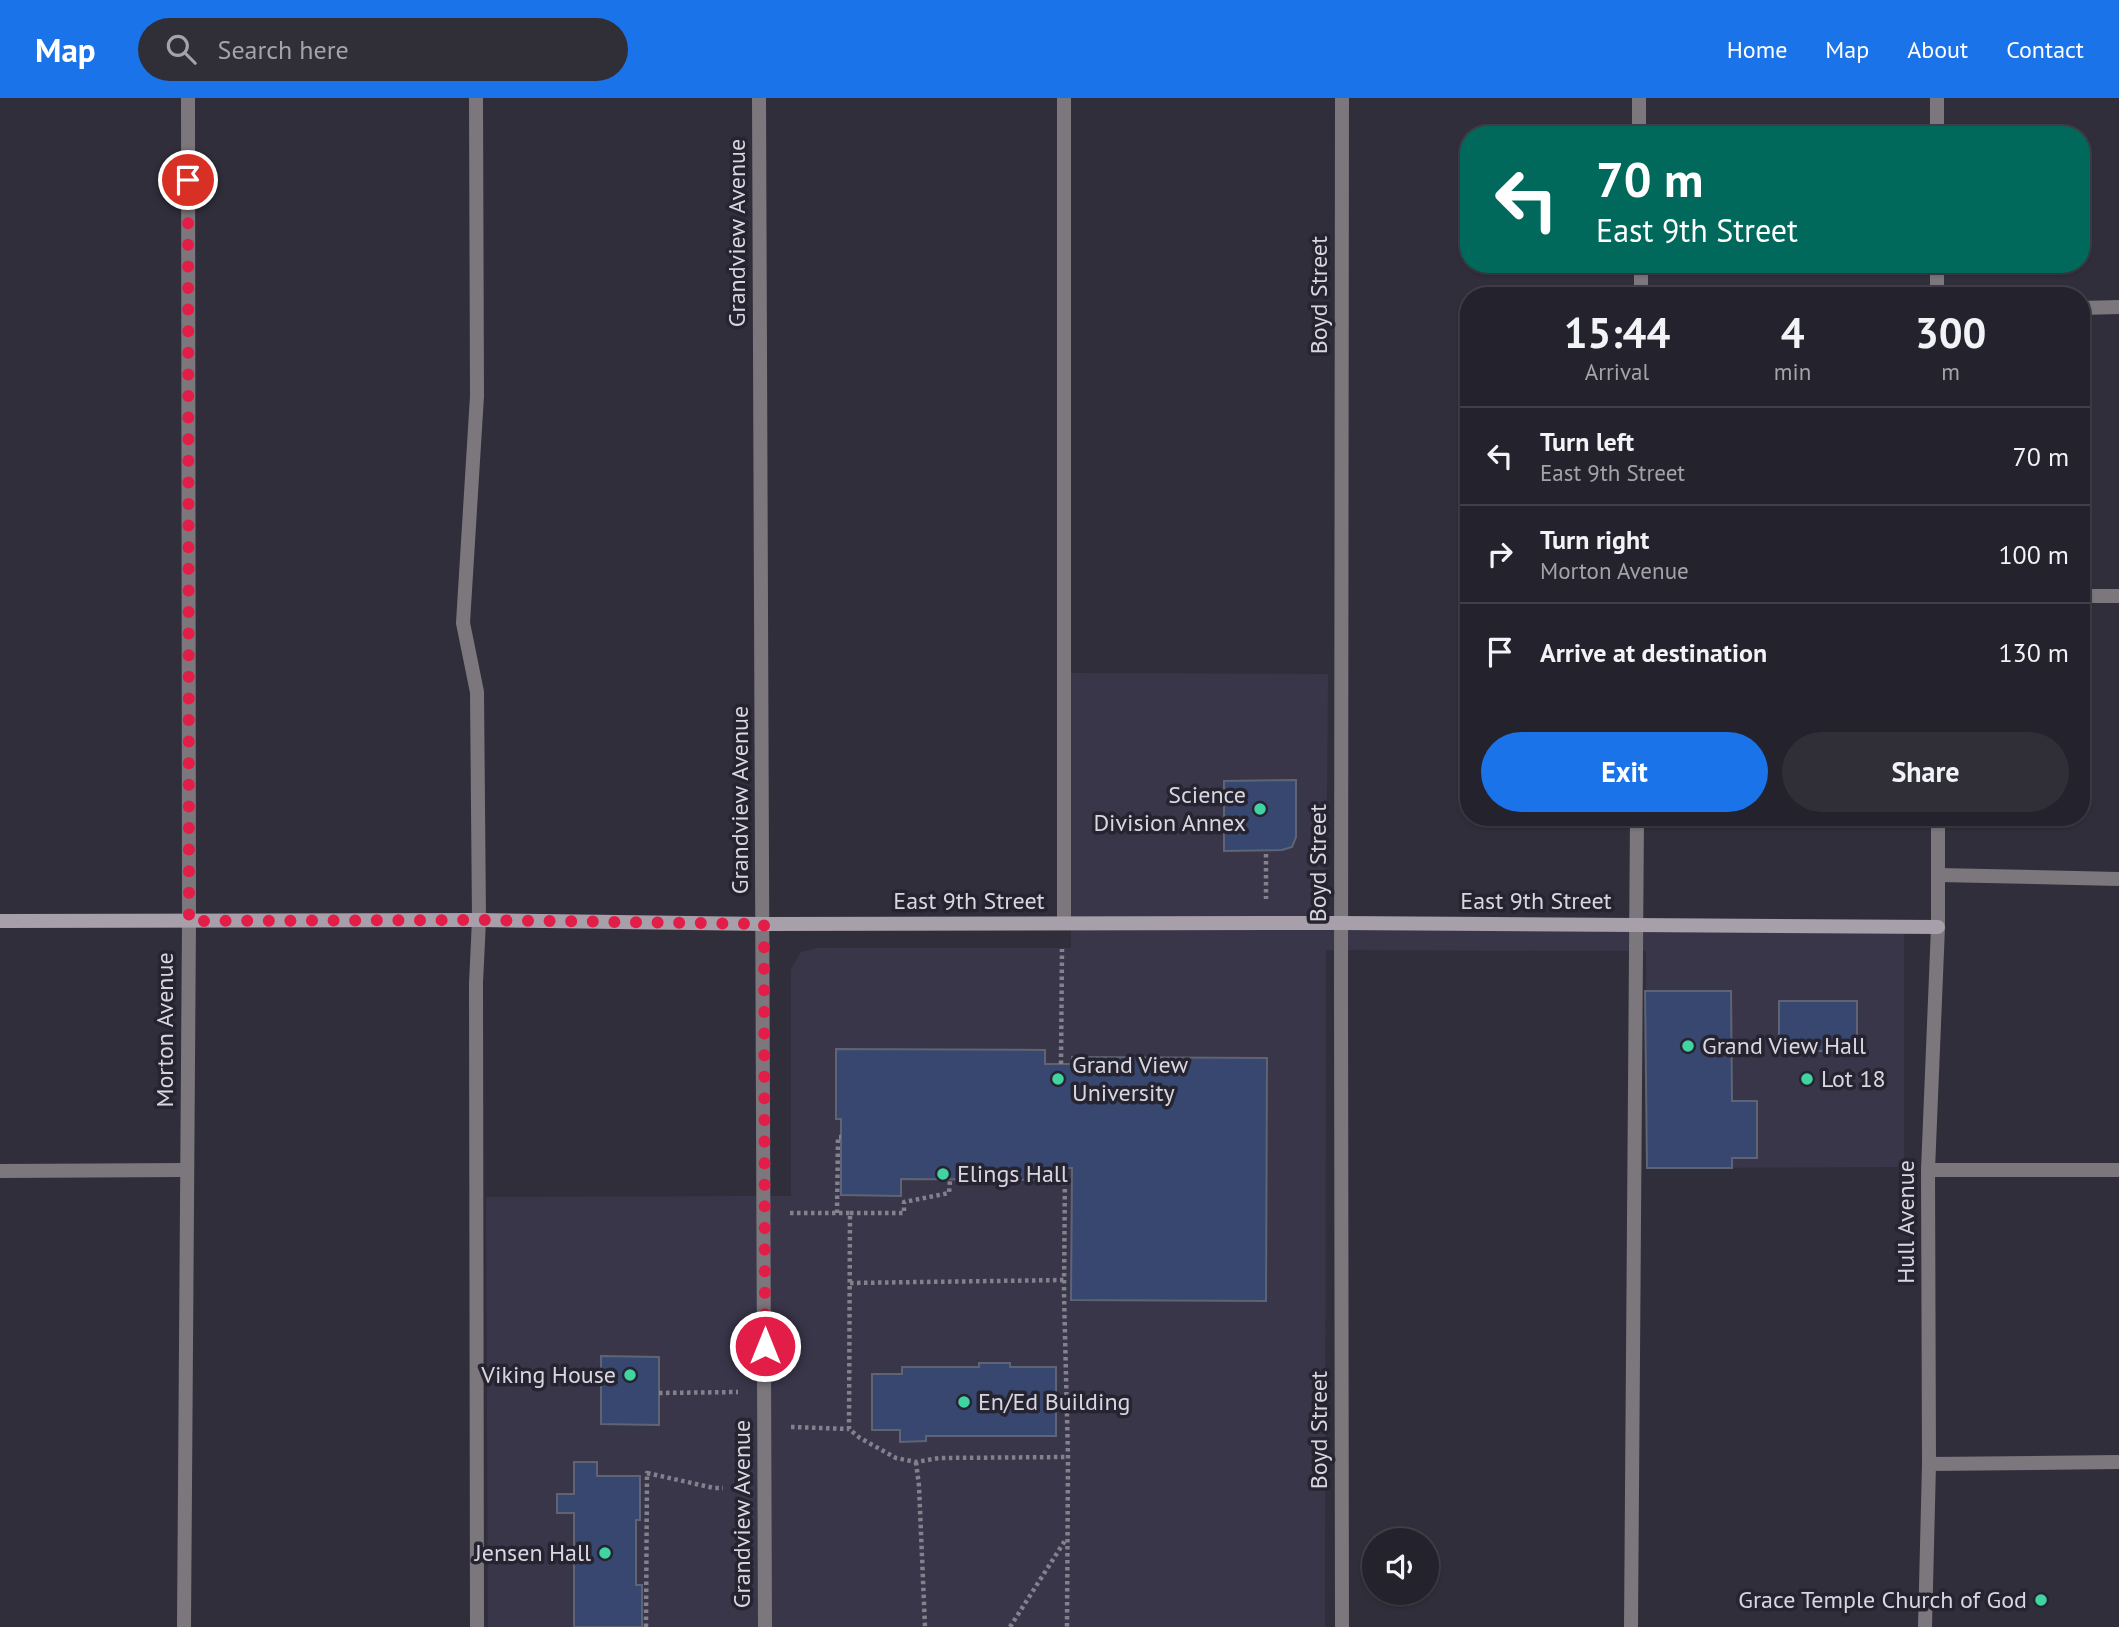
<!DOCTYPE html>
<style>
:root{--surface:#24222c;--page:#302f38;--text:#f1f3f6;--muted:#a3a4a9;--line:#413f48;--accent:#1a73e8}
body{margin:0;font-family:"PT Sans",sans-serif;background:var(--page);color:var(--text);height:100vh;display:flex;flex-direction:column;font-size:26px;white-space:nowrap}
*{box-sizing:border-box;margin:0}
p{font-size:23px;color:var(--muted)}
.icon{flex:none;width:38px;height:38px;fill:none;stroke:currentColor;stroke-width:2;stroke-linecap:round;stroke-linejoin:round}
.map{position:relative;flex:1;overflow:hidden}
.details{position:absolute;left:1460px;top:189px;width:630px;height:539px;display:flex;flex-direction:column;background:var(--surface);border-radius:28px;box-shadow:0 2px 5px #0004,0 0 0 2px var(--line)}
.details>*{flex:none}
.guide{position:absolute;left:1460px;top:28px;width:630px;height:147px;border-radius:28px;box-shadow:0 2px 5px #0004,0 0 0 2px var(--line);background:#00695c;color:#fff;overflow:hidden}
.controls{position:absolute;left:1362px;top:1430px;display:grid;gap:14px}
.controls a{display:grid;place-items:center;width:77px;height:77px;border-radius:50%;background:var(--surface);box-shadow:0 2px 5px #0004,0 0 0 2px var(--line);font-size:35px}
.pin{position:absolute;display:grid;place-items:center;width:60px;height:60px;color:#fff;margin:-30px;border:4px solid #fff;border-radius:50%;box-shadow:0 2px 7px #0007}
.me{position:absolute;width:77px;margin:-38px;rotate:0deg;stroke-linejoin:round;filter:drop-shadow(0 0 5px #0008)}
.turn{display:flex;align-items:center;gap:24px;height:147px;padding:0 21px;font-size:32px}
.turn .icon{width:91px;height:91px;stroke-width:2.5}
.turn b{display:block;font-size:49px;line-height:60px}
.eta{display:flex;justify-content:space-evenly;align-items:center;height:119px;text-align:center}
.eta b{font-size:42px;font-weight:600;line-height:49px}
.primary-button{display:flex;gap:14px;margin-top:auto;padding:14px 21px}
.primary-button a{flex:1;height:80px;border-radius:42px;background:var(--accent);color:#fff;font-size:28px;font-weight:600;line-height:80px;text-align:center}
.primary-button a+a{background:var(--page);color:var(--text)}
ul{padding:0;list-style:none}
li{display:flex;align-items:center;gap:21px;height:98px;padding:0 21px;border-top:2px solid var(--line)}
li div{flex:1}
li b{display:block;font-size:26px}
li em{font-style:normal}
header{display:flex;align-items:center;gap:42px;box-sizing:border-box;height:98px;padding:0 35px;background:var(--accent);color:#fff}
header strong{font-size:33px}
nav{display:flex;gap:38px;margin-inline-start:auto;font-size:24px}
.search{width:490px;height:63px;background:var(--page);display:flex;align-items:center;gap:18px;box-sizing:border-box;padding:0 24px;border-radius:38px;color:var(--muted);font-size:26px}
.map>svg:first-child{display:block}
.built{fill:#3a364a}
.building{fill:#38476f;stroke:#5e6473;stroke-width:2}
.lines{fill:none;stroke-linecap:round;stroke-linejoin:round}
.path{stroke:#82818c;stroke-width:4.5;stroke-dasharray:3.5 3.5;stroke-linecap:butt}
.lane{stroke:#7c777d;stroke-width:14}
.street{stroke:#7c777d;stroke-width:14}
.secondary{stroke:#a79fa9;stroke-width:14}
.route{stroke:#e11d48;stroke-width:12;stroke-dasharray:0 21.6}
.poi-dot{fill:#40d4a2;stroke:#262431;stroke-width:2.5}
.labels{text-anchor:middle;stroke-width:7;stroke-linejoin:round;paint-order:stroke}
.street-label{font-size:24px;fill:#d8d7e0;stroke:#262431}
.poi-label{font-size:24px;fill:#d8d7e0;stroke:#262431;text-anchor:start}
</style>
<header>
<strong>Map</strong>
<div class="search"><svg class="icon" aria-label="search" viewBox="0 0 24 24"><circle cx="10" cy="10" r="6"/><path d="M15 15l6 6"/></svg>Search here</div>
<nav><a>Home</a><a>Map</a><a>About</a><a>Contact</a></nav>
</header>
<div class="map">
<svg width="2119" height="1529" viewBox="0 0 2119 1529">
<rect width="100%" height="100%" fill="#302e3b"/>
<path class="built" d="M1070,575l258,1 -2,248 578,5v240l-257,1 -1,-217 -320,-1 -1,677h-837l-2,-430 305,-1v-227l10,-17 17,-4h253z"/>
<g class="building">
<path d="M1296,682v57l-4,10 -10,3 -58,1v-70z"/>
<path d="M1645,893h86l1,110h25v57h-25v10h-85z"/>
<rect x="1779" y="903" width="78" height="50"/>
<path d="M836,951l209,1v14h27v-7l195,1 -1,243 -195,-1 1,-132h-27v12l-144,-1v17l-60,-1v-76h-5z"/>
<path d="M601,1258l58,1v68l-58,-1z"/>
<path d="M979,1265h31v4h46v69h-130v5l-26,1v-12h-28v-56h30v-7h77z"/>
<path d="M574,1364h23v14h43v44h-4v65h6v42h-68v-114h-17v-19h17z"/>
</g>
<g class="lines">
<g class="path">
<path d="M1266,756v45"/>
<path d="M1061,966l1,-115"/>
<path d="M1065,1070l-1,126 4,163 -1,170"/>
<path d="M790,1115h60l-1,216 11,9 36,20 20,4 23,-4 129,-1"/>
<path d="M837,1115l1,-76h3"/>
<path d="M850,1115h54v-11l45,-9 1,-13"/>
<path d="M850,1185l214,-3"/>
<path d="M659,1295l79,-1"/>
<path d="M791,1329l58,2"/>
<path d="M916,1364l3,24 6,141"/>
<path d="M646,1529l1,-154 67,15h9"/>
<path d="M1010,1529l56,-88"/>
</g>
<g class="lane">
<path d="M476,0l1,298 -14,227 14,69 2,228 -3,63 1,644"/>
<path d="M1064,0v825"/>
<path d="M1639,0v37"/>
<path d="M1641,166v32"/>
<path d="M2081,210l38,-1"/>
<path d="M1938,777l181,4"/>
<path d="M0,1073l187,-1"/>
<path d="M1929,1366l190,-2"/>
<path d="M1631,1529l6,-810"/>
</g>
<g class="street">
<path d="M759,0l6,1529"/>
<path d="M1342,0l-1,886 1,643"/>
<path d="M1937,0v37"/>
<path d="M1937,166v32"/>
<path d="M2081,498h38"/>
<path d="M1928,1072h191"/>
<path d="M184,1529l5,-706 -1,-823"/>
<path d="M1925,1529l4,-163 -1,-294 10,-243v-110"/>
</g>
<path class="secondary" d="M0,823l479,-1 285,4 577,-1 597,4"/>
</g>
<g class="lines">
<path class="route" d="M188,82l1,741 290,-1 285,4 1,422"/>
</g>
<g class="poi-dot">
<circle cx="1260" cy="711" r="7"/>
<circle cx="1688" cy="948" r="7"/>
<circle cx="1058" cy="981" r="7"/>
<circle cx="1807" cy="981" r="7"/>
<circle cx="943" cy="1076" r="7"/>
<circle cx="630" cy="1277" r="7"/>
<circle cx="964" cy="1304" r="7"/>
<circle cx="605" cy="1455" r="7"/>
<circle cx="2041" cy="1502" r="7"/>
</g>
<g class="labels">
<g class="street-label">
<text transform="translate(737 135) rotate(-90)" y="8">Grandview Avenue</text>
<text transform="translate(1319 197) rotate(-90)" y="8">Boyd Street</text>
<text transform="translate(740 702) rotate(-90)" y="8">Grandview Avenue</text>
<text transform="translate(1318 765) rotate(-90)" y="8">Boyd Street</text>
<text x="969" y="811">East 9th Street</text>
<text x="1536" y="811">East 9th Street</text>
<text transform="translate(165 932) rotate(-90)" y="8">Morton Avenue</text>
<text transform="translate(1906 1124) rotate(-90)" y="8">Hull Avenue</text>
<text transform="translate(1319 1332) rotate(-90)" y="8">Boyd Street</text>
<text transform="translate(742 1416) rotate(-90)" y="8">Grandview Avenue</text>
</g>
<g class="poi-label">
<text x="1246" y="705" text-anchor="end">Science<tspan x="1246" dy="28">Division Annex</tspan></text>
<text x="1702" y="956">Grand View Hall</text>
<text x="1072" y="975">Grand View<tspan x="1072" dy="28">University</tspan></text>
<text x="1821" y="989">Lot 18</text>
<text x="957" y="1084">Elings Hall</text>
<text x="616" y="1285" text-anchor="end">Viking House</text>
<text x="978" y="1312">En/Ed Building</text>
<text x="591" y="1463" text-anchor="end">Jensen Hall</text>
<text x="2027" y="1510" text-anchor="end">Grace Temple Church of God</text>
</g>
</g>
</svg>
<div class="controls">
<a><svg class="icon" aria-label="sound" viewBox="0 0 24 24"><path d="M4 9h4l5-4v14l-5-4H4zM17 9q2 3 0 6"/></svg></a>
</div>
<div class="pin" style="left:188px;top:82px;background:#d93025"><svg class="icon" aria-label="arrive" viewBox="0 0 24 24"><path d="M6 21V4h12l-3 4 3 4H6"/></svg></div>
<svg class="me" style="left:765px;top:1248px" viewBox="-20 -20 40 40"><circle r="17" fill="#e11d48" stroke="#fff" stroke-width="3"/><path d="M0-11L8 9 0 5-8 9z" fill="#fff"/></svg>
<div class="guide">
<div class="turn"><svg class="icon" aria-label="left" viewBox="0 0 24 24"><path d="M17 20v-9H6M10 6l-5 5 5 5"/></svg><div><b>70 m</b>East 9th Street</div></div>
</div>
<section class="details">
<div class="eta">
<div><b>15:44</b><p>Arrival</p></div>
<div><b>4</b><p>min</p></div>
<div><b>300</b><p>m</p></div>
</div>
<ul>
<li><svg class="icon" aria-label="left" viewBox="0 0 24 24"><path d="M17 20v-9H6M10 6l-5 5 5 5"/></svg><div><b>Turn left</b><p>East 9th Street</p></div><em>70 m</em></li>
<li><svg class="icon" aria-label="right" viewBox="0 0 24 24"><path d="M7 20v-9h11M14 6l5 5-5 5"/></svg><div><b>Turn right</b><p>Morton Avenue</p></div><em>100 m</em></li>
<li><svg class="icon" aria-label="arrive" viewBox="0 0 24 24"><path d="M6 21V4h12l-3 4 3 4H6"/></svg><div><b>Arrive at destination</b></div><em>130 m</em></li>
</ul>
<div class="primary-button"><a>Exit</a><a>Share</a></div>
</section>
</div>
